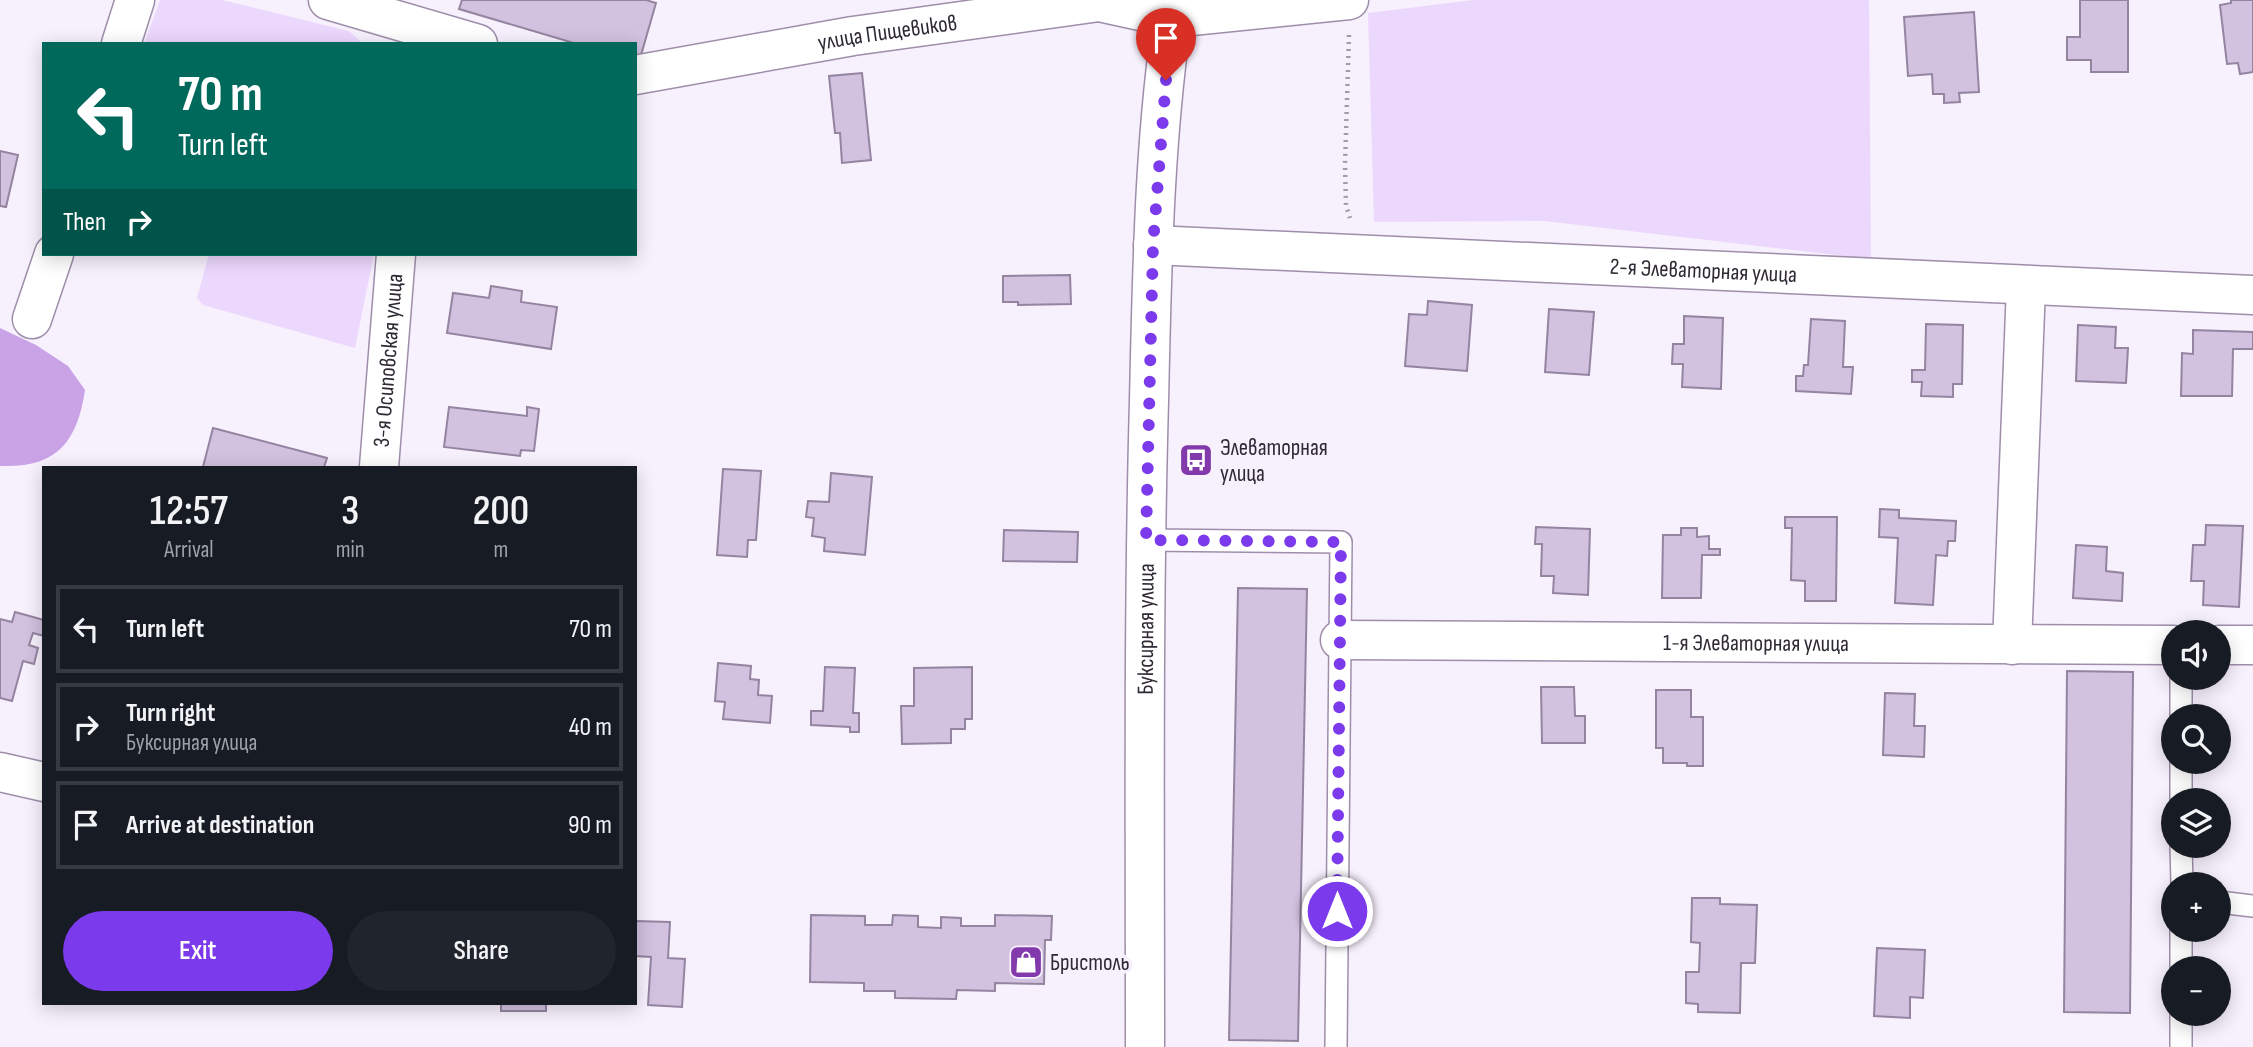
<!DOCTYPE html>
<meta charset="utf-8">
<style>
:root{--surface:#171b24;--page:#20242c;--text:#f1f3f6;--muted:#9ea1a6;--line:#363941;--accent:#7c3aed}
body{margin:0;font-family:"Sofia Sans Condensed",sans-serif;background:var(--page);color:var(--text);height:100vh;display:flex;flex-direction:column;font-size:26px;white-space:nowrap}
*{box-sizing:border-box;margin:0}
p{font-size:23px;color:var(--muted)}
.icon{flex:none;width:38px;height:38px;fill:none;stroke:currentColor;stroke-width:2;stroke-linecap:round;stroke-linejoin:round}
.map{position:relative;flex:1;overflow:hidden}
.details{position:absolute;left:42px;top:466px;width:595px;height:539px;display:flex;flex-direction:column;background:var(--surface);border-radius:0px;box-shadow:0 4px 18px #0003}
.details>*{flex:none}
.hud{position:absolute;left:42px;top:42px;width:595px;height:214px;border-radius:0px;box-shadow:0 4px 18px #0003;background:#00695c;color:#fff;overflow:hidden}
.buttons{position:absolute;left:2161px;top:620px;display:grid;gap:14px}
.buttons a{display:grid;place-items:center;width:70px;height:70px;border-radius:50%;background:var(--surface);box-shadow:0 4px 18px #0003;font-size:35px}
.pin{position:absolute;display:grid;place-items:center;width:60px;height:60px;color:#fff;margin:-72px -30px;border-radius:50% 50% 50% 0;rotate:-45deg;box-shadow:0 0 7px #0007}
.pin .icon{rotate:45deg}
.me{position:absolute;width:77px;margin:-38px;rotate:0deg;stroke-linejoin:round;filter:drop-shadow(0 0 5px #0008)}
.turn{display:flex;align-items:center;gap:24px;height:147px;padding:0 21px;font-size:32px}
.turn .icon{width:91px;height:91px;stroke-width:2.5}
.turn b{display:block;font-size:49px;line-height:60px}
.then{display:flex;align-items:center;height:66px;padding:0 21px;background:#0003;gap:14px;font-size:26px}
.eta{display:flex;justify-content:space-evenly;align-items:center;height:119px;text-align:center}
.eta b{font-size:42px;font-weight:600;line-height:49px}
.cta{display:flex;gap:14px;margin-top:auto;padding:14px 21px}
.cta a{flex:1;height:80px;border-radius:42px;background:var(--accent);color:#fff;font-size:28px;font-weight:600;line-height:80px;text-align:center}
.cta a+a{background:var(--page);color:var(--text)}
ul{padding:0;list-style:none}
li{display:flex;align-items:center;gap:21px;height:88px;margin:0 14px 10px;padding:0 7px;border:4px solid var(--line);border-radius:0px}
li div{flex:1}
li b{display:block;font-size:26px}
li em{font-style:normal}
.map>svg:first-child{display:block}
.green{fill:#edd8fd}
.water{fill:#caa2e6}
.building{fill:#d2c1df;stroke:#9484a0;stroke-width:2}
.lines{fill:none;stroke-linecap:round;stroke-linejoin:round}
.lane-casing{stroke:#9e8eaa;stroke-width:24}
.street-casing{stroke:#9e8eaa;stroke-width:41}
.path{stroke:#a29ba7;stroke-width:4.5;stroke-dasharray:2 5;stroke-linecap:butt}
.lane{stroke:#fff;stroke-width:21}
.street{stroke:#fff;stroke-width:38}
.route{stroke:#7c3aed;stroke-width:12;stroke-dasharray:0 21.6}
.labels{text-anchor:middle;stroke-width:7;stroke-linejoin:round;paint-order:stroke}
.street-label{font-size:23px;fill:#2f2934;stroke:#f7f0fd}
.poi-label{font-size:23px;fill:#2f2934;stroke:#f7f0fd;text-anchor:start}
</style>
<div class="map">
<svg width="2253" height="1047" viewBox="0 0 2253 1047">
<rect width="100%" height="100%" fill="#f7f0fd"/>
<g class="green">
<path d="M160,0h62l127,31 14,13h-219z"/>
<path d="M1473,0h396l2,259 -327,-38 -170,1 -6,-209z"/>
<path d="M209,254h165l-19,94 -152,-43 -6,-7z"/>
</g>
<path class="water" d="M0,328l36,17 32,21 17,24c-8,53 -29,78 -85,76z"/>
<g class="building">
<path d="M462,0h184l10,3 -17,59 -4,-1v-17h-58l-118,-35z"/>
<path d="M2080,0h48v72h-37v-12h-24v-23h13z"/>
<path d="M2231,0h22v72l-13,2 -2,-11 -11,1 -7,-59 11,-2z"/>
<path d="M1974,12l5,80 -20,1 1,9 -16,1v-9h-11l-1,-20 -24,2 -4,-59z"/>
<path d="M862,73l9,87 -29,3 -2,-30h-5l-6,-57z"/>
<path d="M0,151l18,4 -12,52 -6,-1z"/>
<path d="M1070,275l1,29 -53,1v-3h-15v-26z"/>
<path d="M491,286l31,5 -1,11 36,5 -6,42 -104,-16 6,-40 36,5z"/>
<path d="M1428,301l44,4 -5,66 -62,-5 4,-52 18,1z"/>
<path d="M1549,309l45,3 -5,63 -44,-3z"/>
<path d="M1684,316l39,2 -2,71 -39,-2 1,-23h-11l1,-20h11z"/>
<path d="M1811,319l34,2 -2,46h10l-2,27 -55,-3v-15h7l1,-11h4z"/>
<path d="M1926,324l37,1 -1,59h-9v13l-32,-1 1,-14h-10v-12h13z"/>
<path d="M2078,325l38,2 -1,21h13l-2,35 -50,-2z"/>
<path d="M2193,330l60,2v17h-20l-1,47h-51l1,-43 11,1z"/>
<path d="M449,407l78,9v-9l12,2 -5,42 -13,-1 -1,6 -76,-9z"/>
<path d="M213,428l114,30 -3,9h-121z"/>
<path d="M723,469l38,2 -5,69h-8l-1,17 -30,-2z"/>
<path d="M831,473l41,4 -7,78 -41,-4 1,-13 -13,-2 2,-18 -8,-1 2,-16 21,1z"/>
<path d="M1880,509l19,1v8l57,3 -1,20h-7l-1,15 -11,-1 -3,50 -38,-2 3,-65 -19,-1z"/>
<path d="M1785,517h52l-1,84h-31v-20l-14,-1 1,-52h-7z"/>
<path d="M2206,525l37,1 -4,81 -36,-2 1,-24h-13l2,-36h12z"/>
<path d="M1536,527l54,2 -2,66 -35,-2 1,-17h-13l1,-32h-7z"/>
<path d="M1681,528h16v9l12,-1v13h11v6h-18l-1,43h-39l1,-63h18z"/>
<path d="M1004,530l74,2 -1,30 -74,-1z"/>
<path d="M2076,545l31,2 -1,24 17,2 -1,28 -49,-3z"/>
<path d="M1238,588l69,1 -9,452 -69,-1z"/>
<path d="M15,612l29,8v16l-11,-3 -4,12 9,3 -4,16 -11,-3 -11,40 -12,-3v-79l12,3z"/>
<path d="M718,663l33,3 -1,13 9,1 -1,15 14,1 -2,27 -47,-4 2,-17 -10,-1z"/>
<path d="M825,667l30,1 -2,45h6v19h-9v-5l-39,-2v-14h12z"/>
<path d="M972,667v52h-7v10h-14v14l-49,1 -1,-38h13v-38z"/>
<path d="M2067,671l66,1 -3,341 -66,-1z"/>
<path d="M1541,687h33l1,29h10v27h-43z"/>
<path d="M1656,690h35v27h12v49h-16v-3h-24v-15h-7z"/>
<path d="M1885,693l30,1 -1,32h11l-1,31 -41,-2z"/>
<path d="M1692,898h28v6l37,1 -2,58h-14l-1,50 -42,-1v-8l-12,-1v-31h13l1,-29 -9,-1z"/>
<path d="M811,915l54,1v9h27l1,-10 25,1v11l23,1v-11l20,1v8h34v-11l57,1 -1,24h-6l-1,44 -49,-1v8l-38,-1 -1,9 -61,-1v-7h-31v-8l-54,-1z"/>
<path d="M635,921l35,1 -2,36 17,1 -3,48 -34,-2 3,-48 -16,-1z"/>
<path d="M1877,948l48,2 -2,48 -13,-1v21l-36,-2z"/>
<rect x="501" y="1003" width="45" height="8"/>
</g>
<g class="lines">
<g class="lane-casing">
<g id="lane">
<path d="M1146,540l195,2 -5,505"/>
<path d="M2181,677v39"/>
<path d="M2181,761v39"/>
<path d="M2181,845l1,39"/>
<path d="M2219,902l34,4"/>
<path d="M2181,968v-39"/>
<path d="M2181,1047v-34"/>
</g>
</g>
<g class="street-casing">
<g id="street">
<path d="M328,0l150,44"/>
<path d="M121,44l14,-44"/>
<path id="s1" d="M635,75l218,-39 246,-34 73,16 177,-18"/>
<path id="s2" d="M1153,245l1100,50"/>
<path d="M32,319l22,-65"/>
<path id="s3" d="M379,467l17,-213"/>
<path id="s4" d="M1340,640l834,5"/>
<path d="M2012,645l14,-359"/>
<path d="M2219,645h34"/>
<path d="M0,772l44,10"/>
<path id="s5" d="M1145,1047c0,-215 -2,-430 4,-646 3,-132 5,-270 26,-401"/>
</g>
</g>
<path class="path" d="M1349,35l-4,130 1,41 4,12"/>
<use href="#lane" class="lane"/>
<use href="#street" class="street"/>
</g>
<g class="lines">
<path class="route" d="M1166,80l-13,165 -7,295 195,2 -4,369"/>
</g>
<defs>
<g id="bus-square" transform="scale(1.75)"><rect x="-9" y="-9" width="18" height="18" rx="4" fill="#8239ab" stroke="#f7f0fd"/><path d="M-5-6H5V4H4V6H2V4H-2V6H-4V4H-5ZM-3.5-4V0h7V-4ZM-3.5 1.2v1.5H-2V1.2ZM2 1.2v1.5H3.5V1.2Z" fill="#fff"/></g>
<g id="shop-square" transform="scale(1.75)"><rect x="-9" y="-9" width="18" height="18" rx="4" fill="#8239ab" stroke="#f7f0fd"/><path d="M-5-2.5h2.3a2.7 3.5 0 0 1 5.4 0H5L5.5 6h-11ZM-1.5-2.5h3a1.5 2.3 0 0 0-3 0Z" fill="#fff"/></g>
</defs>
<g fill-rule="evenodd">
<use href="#bus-square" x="1196" y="460"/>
<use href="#shop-square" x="1026" y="962"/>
</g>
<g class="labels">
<g class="street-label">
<text dy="8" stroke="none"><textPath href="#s1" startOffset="256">улица Пищевиков</textPath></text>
<text dy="8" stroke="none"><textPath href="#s2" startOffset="551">2-я Элеваторная улица</textPath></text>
<text dy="8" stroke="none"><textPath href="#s3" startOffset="107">3-я Осиповская улица</textPath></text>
<text dy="8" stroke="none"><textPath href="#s5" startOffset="418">Буксирная улица</textPath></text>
<text dy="8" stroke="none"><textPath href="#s4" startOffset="416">1-я Элеваторная улица</textPath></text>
</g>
<g class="poi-label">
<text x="1220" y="455">Элеваторная<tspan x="1220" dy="26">улица</tspan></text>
<text x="1050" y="970">Бристоль</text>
</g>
</g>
</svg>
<div class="buttons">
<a><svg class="icon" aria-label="sound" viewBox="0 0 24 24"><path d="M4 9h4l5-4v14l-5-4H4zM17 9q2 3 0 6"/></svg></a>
<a><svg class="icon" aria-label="search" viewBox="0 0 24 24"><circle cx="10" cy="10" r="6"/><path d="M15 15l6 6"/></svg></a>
<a><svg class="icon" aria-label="layers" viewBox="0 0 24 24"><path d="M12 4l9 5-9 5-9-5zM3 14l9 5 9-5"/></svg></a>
<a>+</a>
<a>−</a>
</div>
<div class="pin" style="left:1166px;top:80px;background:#d93025"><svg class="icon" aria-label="arrive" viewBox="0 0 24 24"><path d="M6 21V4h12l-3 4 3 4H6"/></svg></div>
<svg class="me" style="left:1337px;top:911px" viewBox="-20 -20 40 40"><circle r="17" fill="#7c3aed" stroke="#fff" stroke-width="3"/><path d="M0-11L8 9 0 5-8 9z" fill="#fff"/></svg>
<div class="hud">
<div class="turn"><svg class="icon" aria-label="left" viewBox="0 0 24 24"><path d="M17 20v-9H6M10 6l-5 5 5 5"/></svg><div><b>70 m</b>Turn left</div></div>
<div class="then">Then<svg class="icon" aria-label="right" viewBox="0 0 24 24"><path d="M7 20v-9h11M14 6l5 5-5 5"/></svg></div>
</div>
<section class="details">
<div class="eta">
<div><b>12:57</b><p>Arrival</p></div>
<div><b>3</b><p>min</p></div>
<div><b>200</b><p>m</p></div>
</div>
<ul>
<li><svg class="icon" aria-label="left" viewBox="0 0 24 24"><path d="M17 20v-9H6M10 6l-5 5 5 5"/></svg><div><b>Turn left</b></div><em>70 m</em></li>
<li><svg class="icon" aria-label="right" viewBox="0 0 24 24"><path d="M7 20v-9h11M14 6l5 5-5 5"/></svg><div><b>Turn right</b><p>Буксирная улица</p></div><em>40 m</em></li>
<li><svg class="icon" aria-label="arrive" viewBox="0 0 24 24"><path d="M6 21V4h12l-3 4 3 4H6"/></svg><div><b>Arrive at destination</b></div><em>90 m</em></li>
</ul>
<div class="cta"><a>Exit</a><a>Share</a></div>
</section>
</div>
